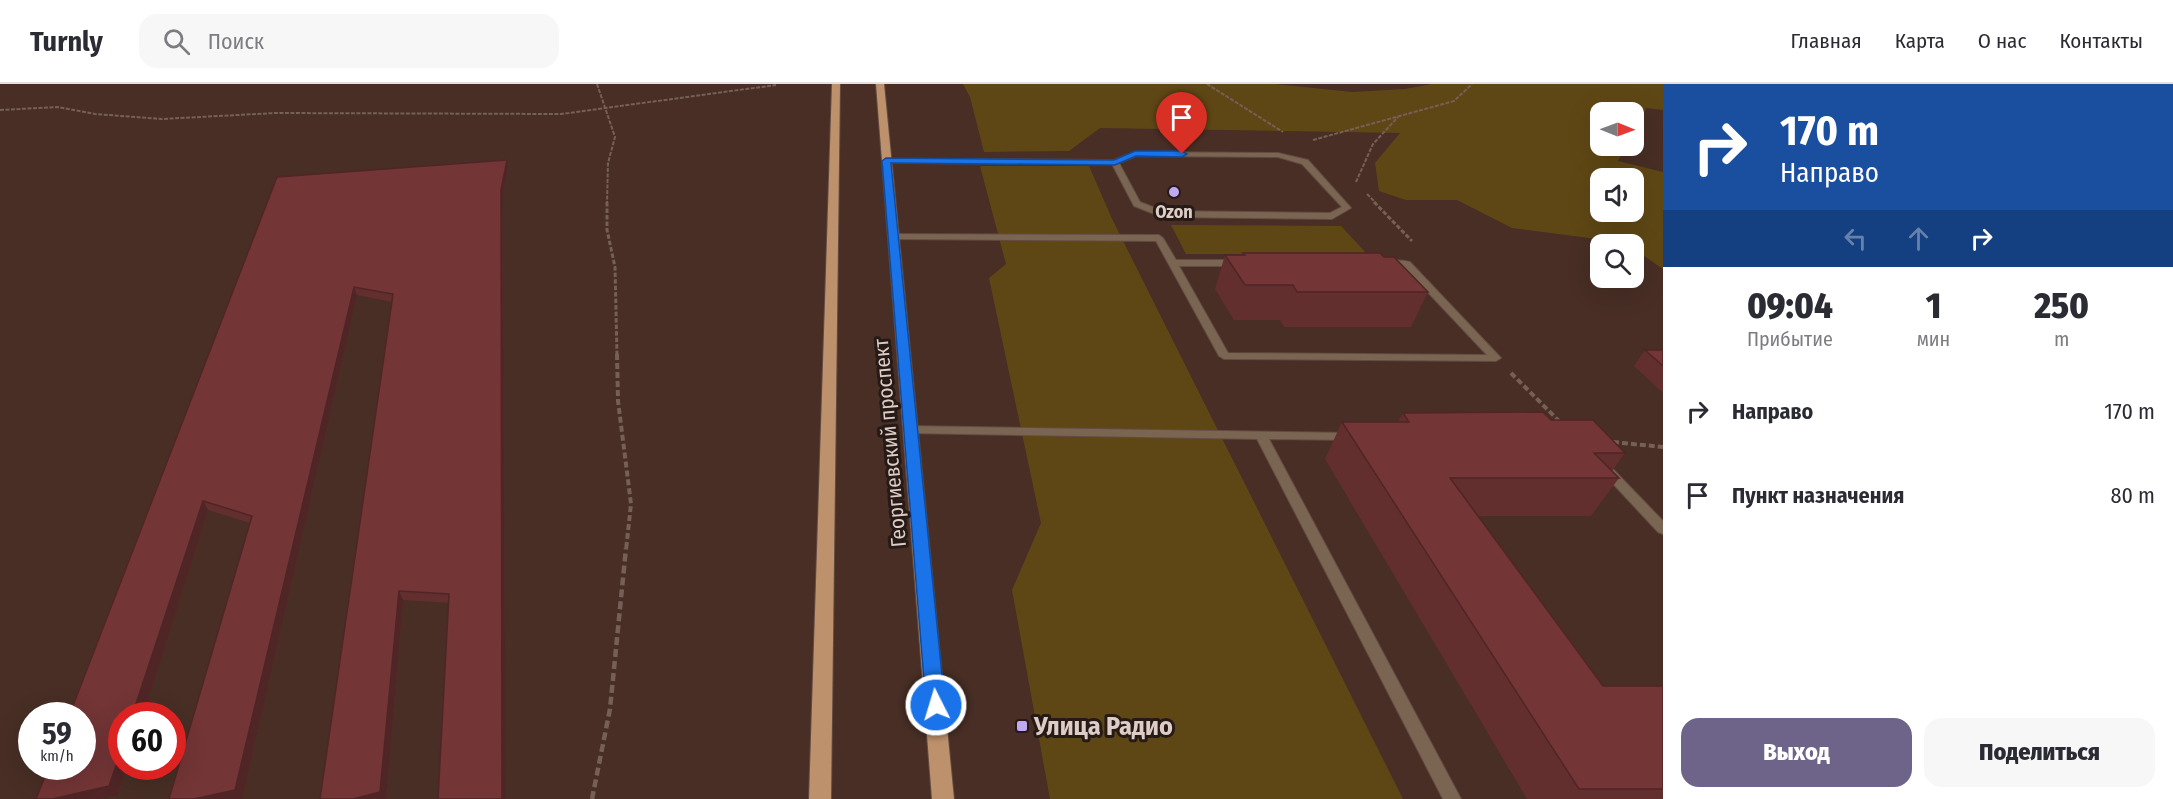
<!DOCTYPE html>
<html lang="ru">
<meta charset="utf-8">
<style>
:root{--surface:#fff;--page:#f7f7f7;--text:#2b2b33;--muted:#7c7c81;--line:#e1e1e2;--accent:#6e6389}
body{margin:0;font-family:"Fira Sans Condensed",sans-serif;background:var(--page);color:var(--text);height:100vh;display:flex;flex-direction:column;font-size:22px;white-space:nowrap}
*{box-sizing:border-box;margin:0}
p{font-size:20px;color:var(--muted)}
.icon{flex:none;width:33px;height:33px;fill:none;stroke:currentColor;stroke-width:2;stroke-linecap:round;stroke-linejoin:round}
.map{position:relative;flex:1;overflow:hidden}
.details{display:flex;flex-direction:column;background:var(--surface);width:510px}
.details>*{flex:none}
.top-card{background:#1a4fa0;color:#fff;overflow:hidden}
.needle{width:39px;rotate:91deg}
.tools{position:absolute;left:1590px;top:18px;display:grid;gap:12px}
.tools a{display:grid;place-items:center;width:54px;height:54px;border-radius:12px;background:var(--surface);box-shadow:0 6px 24px #0002;font-size:30px}
.speed{position:absolute;left:18px;top:618px;display:flex;gap:12px;font-size:30px;font-weight:700;text-align:center}
.speed>*{display:grid;place-content:center;width:78px;height:78px;border-radius:50%;background:var(--surface);box-shadow:0 6px 24px #0002;line-height:1}
.speed small{font-size:15px;font-weight:400}
.speed .limit{border:9px solid #d22;background:#fff;color:#111}
.pin{position:absolute;display:grid;place-items:center;width:51px;height:51px;color:#fff;margin:-62px -26px;border-radius:50% 50% 50% 0;rotate:-45deg;box-shadow:0 0 6px #0007}
.pin .icon{rotate:45deg}
.me{position:absolute;width:66px;margin:-33px;rotate:355deg;stroke-linejoin:round;filter:drop-shadow(0 0 4px #0008)}
.turn{display:flex;align-items:center;gap:21px;height:126px;padding:0 18px;font-size:27px}
.turn .icon{width:78px;height:78px;stroke-width:2.5}
.turn b{display:block;font-size:42px;line-height:51px}
.lanes{display:flex;align-items:center;height:57px;padding:0 18px;background:#0003;justify-content:center;gap:30px;direction:ltr}
.lanes .off{opacity:.35}
.eta{display:flex;justify-content:space-evenly;align-items:center;height:102px;text-align:center}
.eta b{font-size:36px;font-weight:800;line-height:42px}
.primary-button{display:flex;gap:12px;margin-top:auto;padding:12px 18px}
.primary-button a{flex:1;height:69px;border-radius:18px;background:var(--accent);color:#fff;font-size:24px;font-weight:800;line-height:69px;text-align:center}
.primary-button a+a{background:var(--page);color:var(--text)}
ul{padding:0;list-style:none}
li{display:flex;align-items:center;gap:18px;height:84px;padding:0 18px}
li div{flex:1}
li b{display:block;font-size:22px}
li em{font-style:normal}
header{display:flex;align-items:center;gap:36px;box-sizing:border-box;height:84px;padding:0 30px;background:var(--surface);border-bottom:2px solid var(--line)}
header strong{font-size:28px}
nav{display:flex;gap:33px;margin-inline-start:auto;font-size:21px}
.search{width:420px;height:54px;background:var(--page);display:flex;align-items:center;gap:15px;box-sizing:border-box;padding:0 21px;border-radius:18px;color:var(--muted);font-size:22px}
main{display:flex;flex:1;min-height:0}
.map>svg:first-child{display:block}
.green{fill:#5f4715;fill-rule:evenodd}
.lines{fill:none;stroke-linecap:round;stroke-linejoin:round}
.lane-casing{stroke:#634b42;stroke-width:2}
.primary-casing{stroke:#634b42;stroke-width:2}
.path-far3{stroke:#765f56;stroke-width:2;stroke-dasharray:4 1.5;stroke-linecap:butt}
.path-far2{stroke:#765f56;stroke-width:3;stroke-dasharray:4.5 2;stroke-linecap:butt}
.path-far1{stroke:#765f56;stroke-width:4;stroke-dasharray:6 3;stroke-linecap:butt}
.path{stroke:#765f56;stroke-width:4.5;stroke-dasharray:8 4;stroke-linecap:butt}
.lane{fill:#7a6452;fill-rule:evenodd}
.primary{fill:#bd916b;fill-rule:evenodd}
.wall{fill:#632e2e}
.shaded-wall{fill:#502526}
.building{fill:#733536;stroke:#502526;stroke-width:1.5}
.route{fill:#1a73e8;stroke:#114b97;stroke-width:1.5}
.poi-dot{fill:#c0a8f3;stroke:#261a16;stroke-width:2}
.labels{text-anchor:middle;stroke-width:6;stroke-linejoin:round;paint-order:stroke}
.far-poi-label{font-size:18px;font-weight:bold;fill:#decdc7;stroke:#261a16}
.street-label{font-size:21px;fill:#decdc7;stroke:#261a16}
.near-poi-label{font-size:26px;font-weight:bold;fill:#decdc7;stroke:#261a16;text-anchor:start}
</style>
<header>
<strong>Turnly</strong>
<div class="search"><svg class="icon" aria-label="search" viewBox="0 0 24 24"><circle cx="10" cy="10" r="6"/><path d="M15 15l6 6"/></svg>Поиск</div>
<nav><a>Главная</a><a>Карта</a><a>О нас</a><a>Контакты</a></nav>
</header>
<main>
<div class="map">
<svg width="1663" height="715" viewBox="0 0 1663 715">
<rect width="100%" height="100%" fill="#482e25"/>
<g class="green">
<path d="M963,0h312l77,8 53,-3 27,-5h231v26l-17,-2 -12,23v-19h-34v34h26l-8,15 45,11v97l-29,-20v-5l-122,-16 -55,-28h-51l-27,-9 -4,-28 25,-30 -300,-5 -31,23 -85,1 -14,-55zM1600,94h34v34h-34z"/>
<path d="M980,82h109l24,55 290,578h-353l-38,-209 29,-67 -52,-245 17,-14z"/>
<path d="M1171,141l170,1 26,28h-181z"/>
</g>
<g class="lines">
<g class="lane-casing">
<g id="lane">
<path d="M1135,68l143,1 30,7 43,48 -19,11 -170,-2 -28,-11 -22,-42 -226,-1 -4,-2 4,-2 228,1zM1136,72l142,1 24,7 40,43 -12,6 -167,-2 -23,-9 -21,-39z"/>
<path d="M893,150l266,1 4,3 13,22h61l5,3 -5,3h-58l49,87 259,2 -83,-88h-17l-5,-3c7,-5 20,-4 28,-2l91,96 -5,3 -272,-2 -5,-3 -63,-115 -266,-2 -1,-2z"/>
<path d="M910,342l443,7 2,3 -6,4 -80,-1 192,360h-18l-186,-360 -351,-6 -2,-3z"/>
<path d="M1606,381l4,1 53,55v13l-5,-2 -56,-60 -2,-3z"/>
</g>
</g>
<g class="primary-casing">
<g id="primary">
<path d="M832,0h8l-9,715h-22z"/>
<path d="M876,0h8l70,715h-22z"/>
</g>
</g>
<g class="path-far3">
<path d="M597,0l18,53 -7,26 -1,40"/>
<path d="M1207,0l76,48"/>
<path d="M0,26l58,-3 37,7 67,5 113,-6 286,1 215,-29"/>
<path d="M1313,56l141,-39 18,-17"/>
<path d="M1356,98l17,-38 25,-27"/>
<path d="M1367,110l9,9"/>
</g>
<g class="path-far2">
<path d="M607,118v28l8,37 2,88"/>
<path d="M1374,118l38,39"/>
</g>
<g class="path-far1">
<path d="M617,270l1,47 13,103 -5,46"/>
<path d="M1511,289l50,50"/>
<path d="M1613,358l50,5"/>
</g>
<path class="path" d="M592,715l18,-90 16,-161"/>
<use href="#lane" class="lane"/>
<use href="#primary" class="primary"/>
</g>
<g class="wall">
<path d="M507,76l1,7 -6,31 4,601h-68l11,-196 -46,-3 -17,199h-66l72,-497 -35,-7 -115,504 8,-276 -42,-13 -90,285 -18,4h-64l241,-622z"/>
<path d="M1243,169l141,4 44,35 -17,35h-127l-4,-7h-46l-19,-31 10,-34h18z"/>
<path d="M1645,266h18v43l-29,-27z"/>
<path d="M1403,329l148,7 74,33 -13,18 7,7 -28,38h-113l125,170h60v113h-136l-202,-340 17,-37h56z"/>
</g>
<g class="shaded-wall">
<path d="M507,76l1,7 -6,31 4,601h-4l-1,-609z"/>
<path d="M354,203l3,8 -115,504h-48z"/>
<path d="M203,417l5,9 -65,206h-11z"/>
<path d="M399,507l4,9 -17,199h-33z"/>
<path d="M122,664v18h5l-9,29 -18,4h-48z"/>
</g>
<g class="building">
<path d="M507,76l-6,30 1,609h-64l11,-205 -50,-3 -19,201 -27,7h-33l73,-505 -39,-7 -119,503 -41,9h-25l83,-283 -49,-15 -71,215h-10v32l-13,38 -57,13h-16l13,-33h33v-50h-13l208,-539z"/>
<path d="M1243,169h137l4,4h10l34,35h-131l-4,-7h-48l-20,-30h20z"/>
<path d="M1645,266h18v16z"/>
<path d="M1543,328l8,8h42l32,33h-31l25,25h-169l153,208h60v103h-84l-237,-367h67l-6,-9z"/>
</g>
<path class="route" d="M1135,67h47l5,3 -5,3 -46,-1 -21,9 -224,-2 54,542 -3,6 -6,2 -7,-2 -3,-6 -44,-544 4,-3 228,2z"/>
<g class="poi-dot">
<circle cx="1174" cy="108" r="6"/>
<rect x="1016" y="636" width="12" height="12" rx="3"/>
</g>
<g class="labels">
<g class="far-poi-label">
<text x="1174" y="134">Ozon</text>
</g>
<g class="street-label">
<text transform="translate(890 359) rotate(-95)" y="7">Георгиевский проспект</text>
</g>
<g class="near-poi-label">
<text x="1034" y="651">Улица Радио</text>
</g>
</g>
</svg>
<div class="tools">
<a><svg class="needle" viewBox="-14 -14 28 28"><path d="M0-13l5 13h-10z" fill="#e53935"/><path d="M0 13l5-13h-10z" fill="#7c7c81"/></svg></a>
<a><svg class="icon" aria-label="sound" viewBox="0 0 24 24"><path d="M4 9h4l5-4v14l-5-4H4zM17 9q2 3 0 6"/></svg></a>
<a><svg class="icon" aria-label="search" viewBox="0 0 24 24"><circle cx="10" cy="10" r="6"/><path d="M15 15l6 6"/></svg></a>
</div>
<div class="speed"><div>59<small>km/h</small></div><div class="limit">60</div></div>
<div class="pin" style="left:1182px;top:70px;background:#d93025"><svg class="icon" aria-label="arrive" viewBox="0 0 24 24"><path d="M6 21V4h12l-3 4 3 4H6"/></svg></div>
<svg class="me" style="left:936px;top:621px" viewBox="-20 -20 40 40"><circle r="17" fill="#1a73e8" stroke="#fff" stroke-width="3"/><path d="M0-11L8 9 0 5-8 9z" fill="#fff"/></svg>
</div>
<section class="details">
<div class="top-card">
<div class="turn"><svg class="icon" aria-label="right" viewBox="0 0 24 24"><path d="M7 20v-9h11M14 6l5 5-5 5"/></svg><div><b>170 m</b>Направо</div></div>
<div class="lanes"><svg class="icon off" aria-label="left" viewBox="0 0 24 24"><path d="M17 20v-9H6M10 6l-5 5 5 5"/></svg><svg class="icon off" aria-label="ahead" viewBox="0 0 24 24"><path d="M12 20V5M6 11l6-6 6 6"/></svg><svg class="icon" aria-label="right" viewBox="0 0 24 24"><path d="M7 20v-9h11M14 6l5 5-5 5"/></svg></div>
</div>
<div class="eta">
<div><b>09:04</b><p>Прибытие</p></div>
<div><b>1</b><p>мин</p></div>
<div><b>250</b><p>m</p></div>
</div>
<ul>
<li><svg class="icon" aria-label="right" viewBox="0 0 24 24"><path d="M7 20v-9h11M14 6l5 5-5 5"/></svg><div><b>Направо</b></div><em>170 m</em></li>
<li><svg class="icon" aria-label="arrive" viewBox="0 0 24 24"><path d="M6 21V4h12l-3 4 3 4H6"/></svg><div><b>Пункт назначения</b></div><em>80 m</em></li>
</ul>
<div class="primary-button"><a>Выход</a><a>Поделиться</a></div>
</section>
</main>
